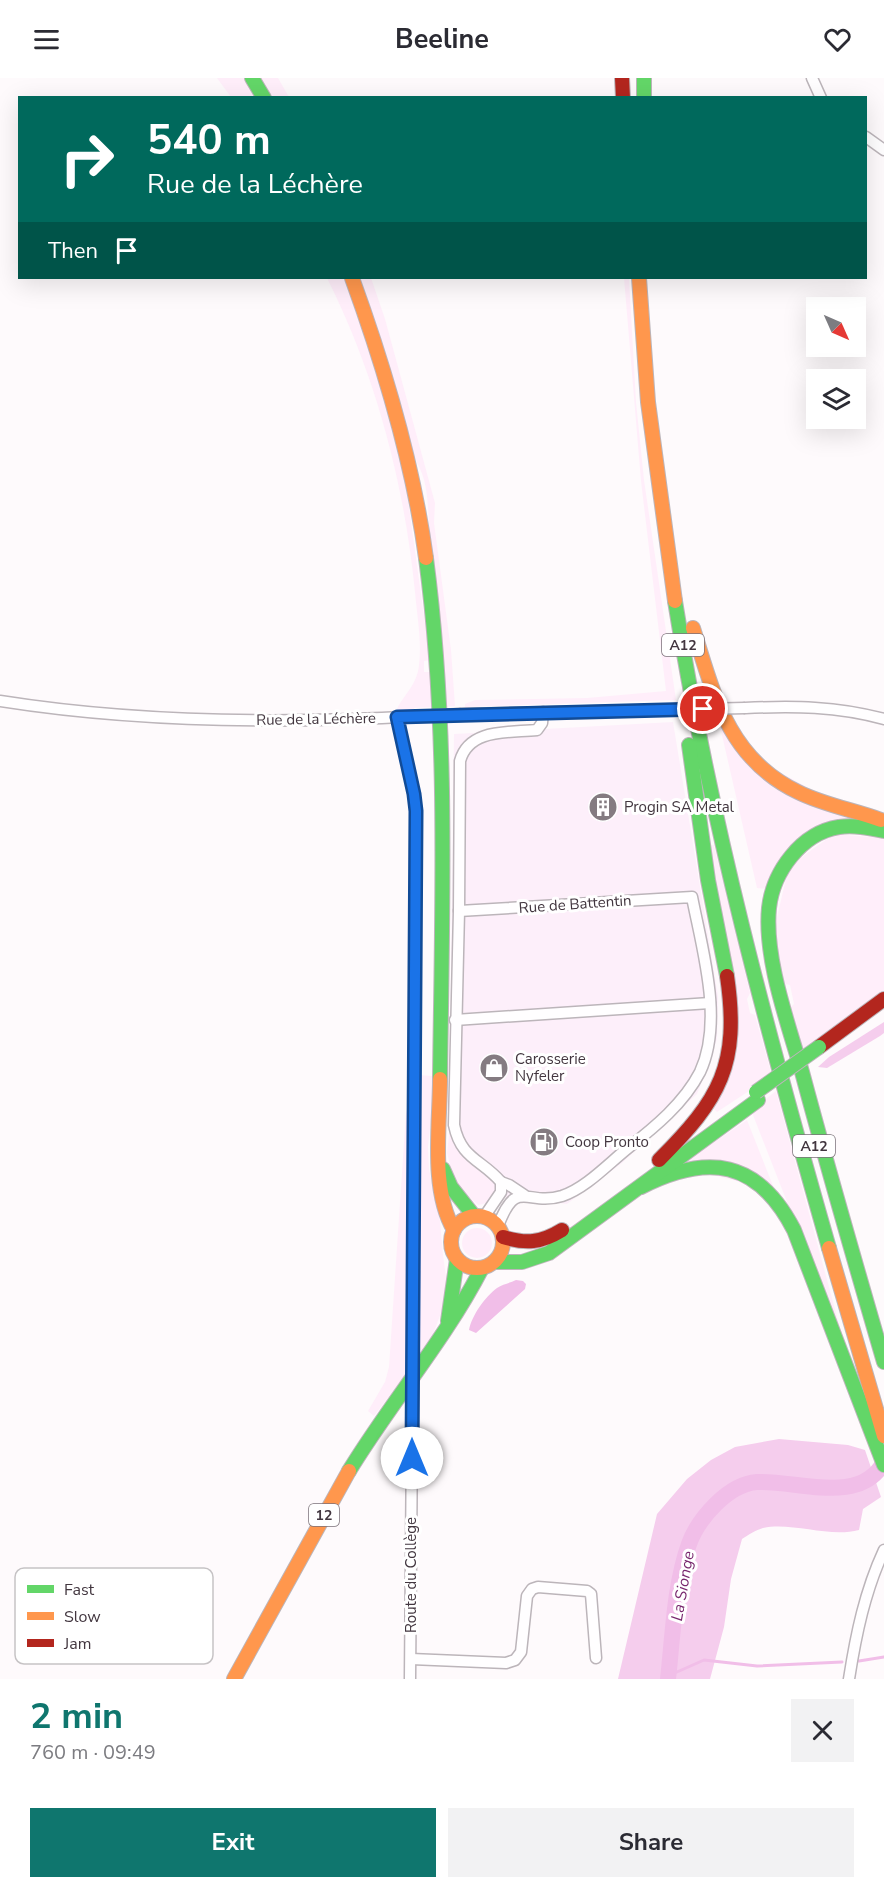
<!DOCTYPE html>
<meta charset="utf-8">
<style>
:root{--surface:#fff;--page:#f2f2f3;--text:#2b2b33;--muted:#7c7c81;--accent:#0f766e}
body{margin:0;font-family:"Nunito Sans",sans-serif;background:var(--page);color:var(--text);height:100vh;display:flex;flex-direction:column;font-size:22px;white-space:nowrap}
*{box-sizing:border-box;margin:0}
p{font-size:20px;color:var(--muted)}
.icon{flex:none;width:33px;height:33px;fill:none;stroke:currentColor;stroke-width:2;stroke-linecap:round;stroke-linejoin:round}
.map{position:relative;height:1601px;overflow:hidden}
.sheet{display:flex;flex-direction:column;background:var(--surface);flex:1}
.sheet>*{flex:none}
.top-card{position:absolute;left:18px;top:18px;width:849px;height:183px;border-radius:0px;box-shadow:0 6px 24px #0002;background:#00695c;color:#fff;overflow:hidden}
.needle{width:39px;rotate:135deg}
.tools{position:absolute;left:806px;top:219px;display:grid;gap:12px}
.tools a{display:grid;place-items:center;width:60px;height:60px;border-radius:0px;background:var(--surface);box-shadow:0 6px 24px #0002;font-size:30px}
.pin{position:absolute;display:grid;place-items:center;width:51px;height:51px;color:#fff;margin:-26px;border:3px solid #fff;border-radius:50%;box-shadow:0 2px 6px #0007}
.me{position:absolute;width:66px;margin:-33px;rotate:0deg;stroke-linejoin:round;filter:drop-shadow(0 0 4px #0008)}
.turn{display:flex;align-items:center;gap:21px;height:126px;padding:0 30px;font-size:27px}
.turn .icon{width:78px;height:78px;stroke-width:2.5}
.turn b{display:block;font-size:42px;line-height:51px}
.then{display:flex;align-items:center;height:57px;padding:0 30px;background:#0003;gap:12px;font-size:22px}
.round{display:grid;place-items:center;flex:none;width:63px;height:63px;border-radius:0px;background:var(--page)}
.overview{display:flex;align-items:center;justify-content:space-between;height:102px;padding:0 30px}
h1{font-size:36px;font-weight:700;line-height:45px;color:var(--accent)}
.button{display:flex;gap:12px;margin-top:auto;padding:12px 30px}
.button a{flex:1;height:69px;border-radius:0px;background:var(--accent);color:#fff;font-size:24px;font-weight:700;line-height:69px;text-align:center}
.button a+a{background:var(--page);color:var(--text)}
header{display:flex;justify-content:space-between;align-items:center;height:78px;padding:0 30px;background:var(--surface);font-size:27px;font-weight:700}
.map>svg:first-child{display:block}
.built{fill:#fdeffa}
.green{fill:#ffeefa}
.forest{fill:#f5cded}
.water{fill:#f1bee8}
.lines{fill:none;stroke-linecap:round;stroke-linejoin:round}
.stream{stroke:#f1bee8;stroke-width:3}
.river{stroke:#f1bee8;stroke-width:16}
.street-casing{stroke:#bcb5ba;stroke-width:13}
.fast-casing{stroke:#bcb5ba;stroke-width:16}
.slow-casing{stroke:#bcb5ba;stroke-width:16}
.jam-casing{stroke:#bcb5ba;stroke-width:16}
.street{stroke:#fffeff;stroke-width:10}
.fast{stroke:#63d668;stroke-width:14}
.slow{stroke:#ff974d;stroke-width:14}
.jam{stroke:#b3261e;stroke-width:14}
.street-bridge-casing{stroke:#bcb5ba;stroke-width:13;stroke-linecap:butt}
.fast-bridge-casing{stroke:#bcb5ba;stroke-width:16;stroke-linecap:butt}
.street-bridge{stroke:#fffeff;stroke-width:10}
.fast-bridge{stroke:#63d668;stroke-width:14}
.route-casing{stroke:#114b97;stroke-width:15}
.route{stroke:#1a73e8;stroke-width:10}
.labels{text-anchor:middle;stroke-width:6;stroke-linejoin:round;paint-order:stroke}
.shield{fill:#fff;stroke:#7b7279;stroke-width:1.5}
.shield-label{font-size:14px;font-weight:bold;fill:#42363f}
.street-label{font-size:15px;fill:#42363f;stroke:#fff}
.poi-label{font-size:15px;fill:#42363f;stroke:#fff;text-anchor:start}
.water-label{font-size:16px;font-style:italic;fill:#78286e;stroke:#fff}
.key{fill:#fff;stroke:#c6c3c5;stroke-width:1.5}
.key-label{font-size:16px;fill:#42363f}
</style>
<header><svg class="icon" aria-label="menu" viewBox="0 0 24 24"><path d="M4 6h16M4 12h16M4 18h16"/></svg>Beeline<svg class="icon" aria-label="heart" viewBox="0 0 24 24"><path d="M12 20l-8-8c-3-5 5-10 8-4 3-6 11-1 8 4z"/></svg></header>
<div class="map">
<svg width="884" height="1601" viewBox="0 0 884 1601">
<rect width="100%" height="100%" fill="#fefafc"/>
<path class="built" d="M673,644l45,274 -1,43 -13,38 -7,17 -75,69 -55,41 -85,-9 -33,-48 5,-413z"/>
<g class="green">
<path d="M217,0h27l12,19h-25z"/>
<path d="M259,0h19l11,19h-17z"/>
<path d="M327,200h17l34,98 28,109 24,175 -6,1v11h7l2,35 -19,1v4l-15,-1 -2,-2c8,-16 20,-24 22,-44 3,-24 -2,-49 -4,-73 -11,-110 -39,-216 -88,-314z"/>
<path d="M359,200h12l14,41 50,184 -1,20 17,127 4,56 -9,1 -17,-180c-1,-21 -1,-46 -12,-64z"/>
<path d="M624,200h5l7,124 8,78 32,220 -211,7v-3l10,-4 112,-2 79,-7 -25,-210z"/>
<path d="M719,644l18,27 123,67 -25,8 -68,65 -10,-1z"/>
<path d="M834,756l50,4v154l-80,62 -13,-47 3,-3 -4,-19 -5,-1 -11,-54 15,-64z"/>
<path d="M714,767l36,148 -3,6 3,14 5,2 17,61 -55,36 -5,-5 16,-33 -20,-228z"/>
<path d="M419,997l13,1v34l-4,37 1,22 11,52 3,34 3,22 -2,28 -14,37 -56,74 -6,-5 17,-29 4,-15 17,-254 3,-5 2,3 -3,242 10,-11 -1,-258z"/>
<path d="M776,1013l66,244h-3l-86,-220v-6z"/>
<path d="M747,1042l28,71 -96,-25z"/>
<path d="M450,1047l44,55c3,14 -2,23 -16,25l-23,-22 -8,-30z"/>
<circle cx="477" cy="1165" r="15"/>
</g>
<g class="forest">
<path d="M884,944v11l-4,3 -53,32 -9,-1 11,-10z"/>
<path d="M779,1361l69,6 17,5 16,47 -18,12 -4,21c-30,8 -66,-8 -96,-2 -7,2 -15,7 -21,11l-11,40 -7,48 -14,52h-92l39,-165 30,-35 24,-19 24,-13z"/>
</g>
<path class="water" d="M516,1202l7,1 3,3 -1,5 -49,44 -7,-3c3,-15 16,-33 28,-42 6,-4 13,-5 19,-8z"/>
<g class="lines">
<g class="stream">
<path d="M859,1583l25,-4"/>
<path d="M668,1598l36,-16 53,6 85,-4"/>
</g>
<path class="river" d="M668,1601c5,-44 6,-93 21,-135 9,-25 39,-60 68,-62 40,-2 103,24 127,-20"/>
<g class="street-casing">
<g id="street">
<path d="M812,0l9,20"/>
<path d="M866,59l18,13"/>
<path d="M0,623c139,22 280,23 420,15"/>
<path d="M745,630c49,-2 91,-2 139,11"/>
<path d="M461,636l200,-4"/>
<path d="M397,639l17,77 2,17 -3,521"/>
<path d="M459,833l1,-150c9,-33 49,-28 77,-31l5,-7 1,-11"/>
<path d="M455,942l255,-17"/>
<path d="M501,1104l8,3 15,10"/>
<path d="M484,1139l17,-25v-10c-20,-23 -40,-23 -47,-57l5,-214 233,-14c10,52 32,124 8,175 -16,31 -45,55 -72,76 -20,16 -42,40 -66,48 -36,11 -45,-20 -64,30"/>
<path d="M411,1581l95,4 9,-3 6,-8 6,-56 5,-7 6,-2 49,4 4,3 5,64"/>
<path d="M410,1601l2,-244"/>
<path d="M849,1601c7,-45 16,-88 35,-129"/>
</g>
</g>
<g class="fast-casing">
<g id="fast">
<path d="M252,0l12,20"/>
<path d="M644,0v20"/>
<path d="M426,480c23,173 16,347 14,521"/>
<path d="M675,523c35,219 93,434 154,647"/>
<path d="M689,667l19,135 19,96"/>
<path d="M884,753c-15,-3 -29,-6 -45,-4 -38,6 -66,45 -70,81 -5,50 19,115 33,164 26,97 54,194 82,290"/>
<path d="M443,1091l8,18 23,29"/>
<path d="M641,1109c67,-34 117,-27 153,43l90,235"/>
<path d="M494,1184h28l27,-9 209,-153"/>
<path d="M448,1243l9,-62"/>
<path d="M349,1393c42,-69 96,-131 133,-203"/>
</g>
</g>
<g class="slow-casing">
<g id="slow">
<path d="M352,200c33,91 61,184 74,280"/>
<path d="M639,200l9,124 27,199"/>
<path d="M693,550c21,68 36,131 105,164 26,13 56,18 83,28"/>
<path d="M440,1001c0,46 -10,110 14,151"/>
<circle cx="477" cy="1164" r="26"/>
<path d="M829,1170l55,188"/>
<path d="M234,1601l115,-208"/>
</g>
</g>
<g class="jam-casing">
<g id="jam">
<path d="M622,0l1,20"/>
<path d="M819,969l65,-48"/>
<path d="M659,1082c61,-61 81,-95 68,-184"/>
<path d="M503,1159c23,7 38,6 59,-7"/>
</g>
</g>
<use href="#street" class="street"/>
<use href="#fast" class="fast"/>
<use href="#slow" class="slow"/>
<use href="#jam" class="jam"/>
<g class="street-bridge-casing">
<g id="street-bridge">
<path d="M661,632l84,-2"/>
<path d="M420,638l41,-2"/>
<path d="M412,1357l1,-103"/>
</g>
</g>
<g class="fast-bridge-casing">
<path id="fast-bridge" d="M756,1014l63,-45"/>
</g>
<use href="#street-bridge" class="street-bridge"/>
<use href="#fast-bridge" class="fast-bridge"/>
</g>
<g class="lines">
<g class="route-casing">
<path id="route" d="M412,1380l4,-647 -2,-17 -17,-77 306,-8"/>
</g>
<use href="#route" class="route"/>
</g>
<defs>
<g id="building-disc" transform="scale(1.5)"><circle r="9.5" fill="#847b81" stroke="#fff"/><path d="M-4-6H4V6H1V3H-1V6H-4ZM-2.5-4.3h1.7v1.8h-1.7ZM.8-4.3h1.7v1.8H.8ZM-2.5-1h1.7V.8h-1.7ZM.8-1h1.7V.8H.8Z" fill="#fff"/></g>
<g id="shop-disc" transform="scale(1.5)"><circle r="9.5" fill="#847b81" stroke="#fff"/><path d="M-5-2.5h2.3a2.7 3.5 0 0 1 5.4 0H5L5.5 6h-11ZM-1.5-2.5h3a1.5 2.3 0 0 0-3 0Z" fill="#fff"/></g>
<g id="fuel-disc" transform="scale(1.5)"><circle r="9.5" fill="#847b81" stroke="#fff"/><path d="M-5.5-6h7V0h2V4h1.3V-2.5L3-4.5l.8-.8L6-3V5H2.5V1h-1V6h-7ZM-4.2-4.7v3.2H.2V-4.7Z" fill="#fff"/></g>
</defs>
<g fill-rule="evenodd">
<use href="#building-disc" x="603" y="729"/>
<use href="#shop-disc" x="494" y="990"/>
<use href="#fuel-disc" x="544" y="1064"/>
</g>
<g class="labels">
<g class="shield">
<rect x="662" y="556" width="42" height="22" rx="4.5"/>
<rect x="793" y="1057" width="42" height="22" rx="4.5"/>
<rect x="309" y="1426" width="30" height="22" rx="4.5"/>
</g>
<g class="shield-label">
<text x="683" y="572">A12</text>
<text x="814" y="1073">A12</text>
<text x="324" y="1442">12</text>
</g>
<g class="street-label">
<text transform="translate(316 641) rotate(-1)" y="5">Rue de la Léchère</text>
<text transform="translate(575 826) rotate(-4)" y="5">Rue de Battentin</text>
<text transform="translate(411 1497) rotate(-90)" y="5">Route du Collège</text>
</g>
<g class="poi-label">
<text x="624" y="734">Progin SA Metal</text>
<text x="515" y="986">Carosserie<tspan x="515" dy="17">Nyfeler</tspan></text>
<text x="565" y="1069">Coop Pronto</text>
</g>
<g class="water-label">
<text transform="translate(682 1508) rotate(-80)" y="6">La Sionge</text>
</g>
</g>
<rect x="15" y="1490" width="198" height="96" rx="9" class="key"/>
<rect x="27" y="1507" width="27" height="8" fill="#63d668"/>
<rect x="27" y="1534" width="27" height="8" fill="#ff974d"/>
<rect x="27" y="1561" width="27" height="8" fill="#b3261e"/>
<g class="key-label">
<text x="64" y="1517">Fast</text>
<text x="64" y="1544">Slow</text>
<text x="64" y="1571">Jam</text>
</g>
</svg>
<div class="tools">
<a><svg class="needle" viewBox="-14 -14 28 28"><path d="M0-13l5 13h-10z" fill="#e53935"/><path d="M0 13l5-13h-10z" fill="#7c7c81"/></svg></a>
<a><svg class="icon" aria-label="layers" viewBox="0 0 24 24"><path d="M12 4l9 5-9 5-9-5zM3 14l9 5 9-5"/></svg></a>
</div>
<div class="pin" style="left:703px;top:631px;background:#d93025"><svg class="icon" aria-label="arrive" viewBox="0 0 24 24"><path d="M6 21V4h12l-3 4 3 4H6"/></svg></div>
<svg class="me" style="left:412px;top:1380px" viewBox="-20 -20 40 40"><circle r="19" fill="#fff"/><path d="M0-13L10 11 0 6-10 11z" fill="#1a73e8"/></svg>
<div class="top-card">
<div class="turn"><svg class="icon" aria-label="right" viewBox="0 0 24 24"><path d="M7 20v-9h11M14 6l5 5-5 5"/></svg><div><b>540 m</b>Rue de la Léchère</div></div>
<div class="then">Then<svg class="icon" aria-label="arrive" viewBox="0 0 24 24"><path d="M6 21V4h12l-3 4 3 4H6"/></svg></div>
</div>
</div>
<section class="sheet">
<div class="overview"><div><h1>2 min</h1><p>760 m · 09:49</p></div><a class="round"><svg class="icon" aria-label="close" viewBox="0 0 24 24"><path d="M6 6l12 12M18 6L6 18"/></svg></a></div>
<div class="button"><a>Exit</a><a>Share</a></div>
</section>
